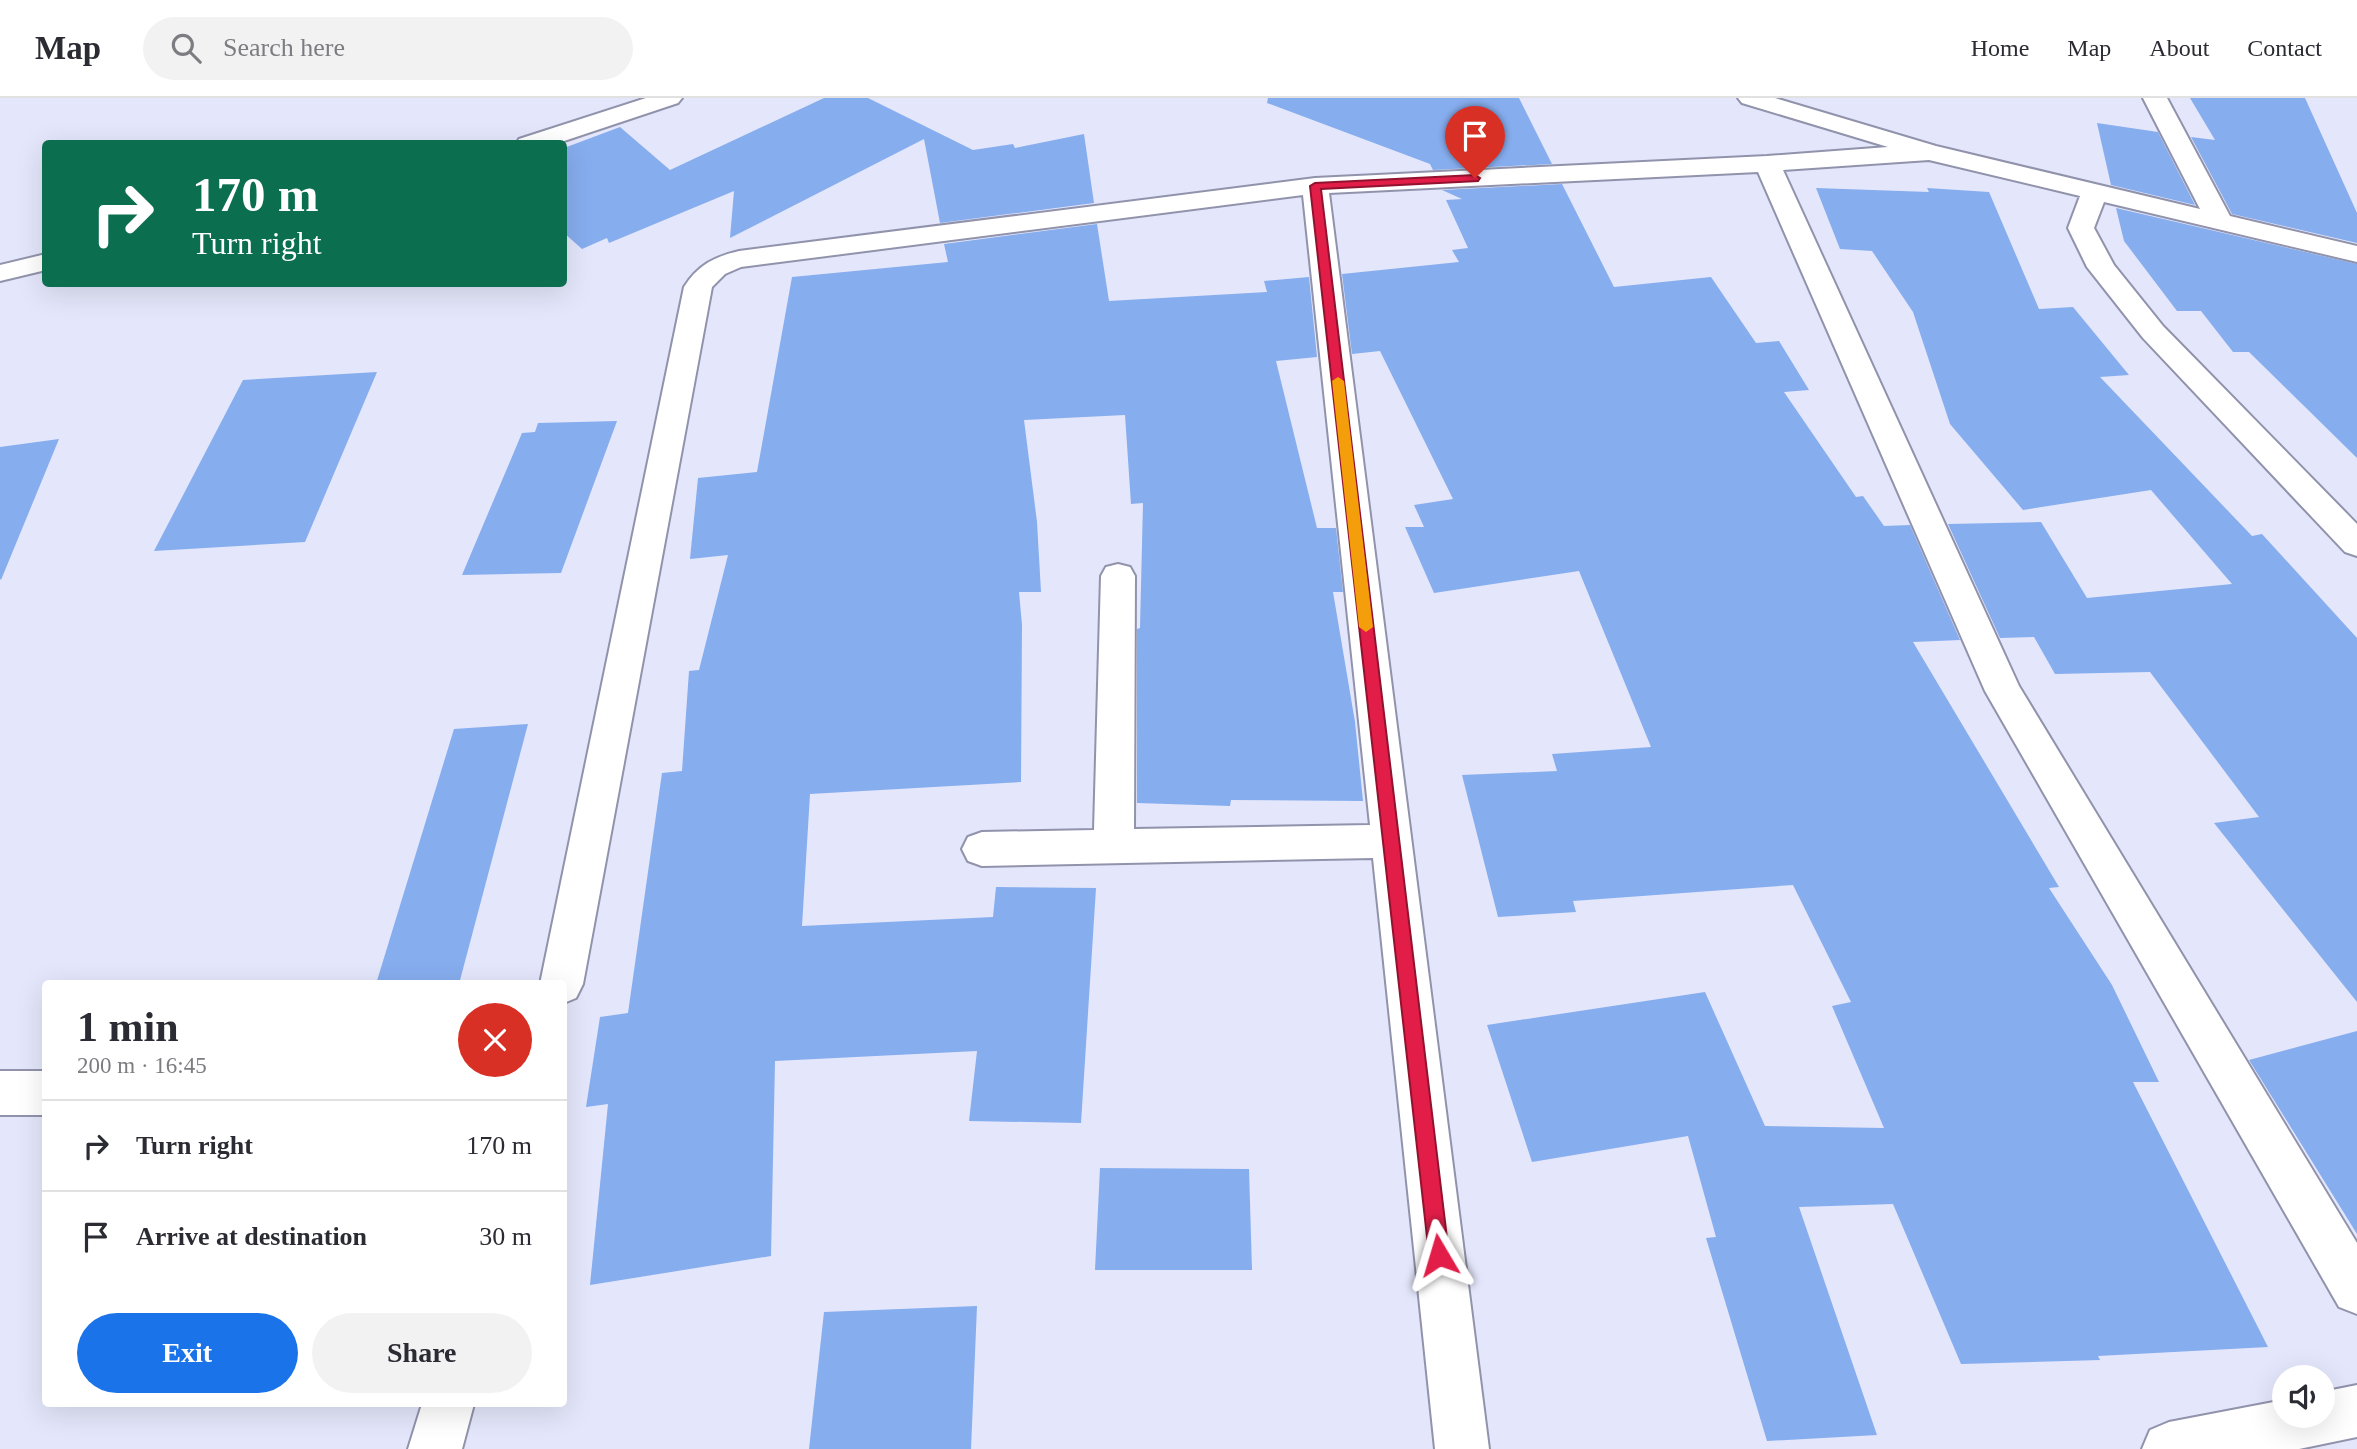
<!DOCTYPE html>
<meta charset="utf-8">
<style>
:root{--surface:#fff;--page:#f2f2f3;--text:#2b2b33;--muted:#7c7c81;--line:#e1e1e2;--accent:#1a73e8}
body{margin:0;font-family:"Times New Roman",serif;background:var(--page);color:var(--text);height:100vh;display:flex;flex-direction:column;font-size:26px;white-space:nowrap}
*{box-sizing:border-box;margin:0}
p{font-size:23px;color:var(--muted)}
.icon{flex:none;width:38px;height:38px;fill:none;stroke:currentColor;stroke-width:2;stroke-linecap:round;stroke-linejoin:round}
.map{position:relative;flex:1;overflow:hidden}
.sheet{position:absolute;left:42px;top:882px;width:525px;height:427px;display:flex;flex-direction:column;background:var(--surface);border-radius:7px;box-shadow:0 7px 28px #0002}
.sheet>*{flex:none}
.hud{position:absolute;left:42px;top:42px;width:525px;height:147px;border-radius:7px;box-shadow:0 7px 28px #0002;background:#0b6e4f;color:#fff;overflow:hidden}
.buttons{position:absolute;left:2272px;top:1267px;display:grid;gap:14px}
.buttons a{display:grid;place-items:center;width:63px;height:63px;border-radius:50%;background:var(--surface);box-shadow:0 7px 28px #0002;font-size:35px}
.pin{position:absolute;display:grid;place-items:center;width:60px;height:60px;color:#fff;margin:-72px -30px;border-radius:50% 50% 50% 0;rotate:-45deg;box-shadow:0 0 7px #0007}
.pin .icon{rotate:45deg}
.me{position:absolute;width:77px;margin:-38px;rotate:353deg;stroke-linejoin:round;filter:drop-shadow(0 0 5px #0008)}
.turn{display:flex;align-items:center;gap:24px;height:147px;padding:0 35px;font-size:32px}
.turn .icon{width:91px;height:91px;stroke-width:2.5}
.turn b{display:block;font-size:49px;line-height:60px}
.round{display:grid;place-items:center;flex:none;width:74px;height:74px;border-radius:37px;background:var(--page)}
.headline{display:flex;align-items:center;justify-content:space-between;height:119px;padding:0 35px}
h1{font-size:42px;font-weight:700;line-height:52px}
.primary-button{display:flex;gap:14px;margin-top:auto;padding:14px 35px}
.primary-button a{flex:1;height:80px;border-radius:42px;background:var(--accent);color:#fff;font-size:28px;font-weight:700;line-height:80px;text-align:center}
.primary-button a+a{background:var(--page);color:var(--text)}
ul{padding:0;list-style:none}
li{display:flex;align-items:center;gap:21px;height:91px;padding:0 35px;border-top:2px solid var(--line)}
li div{flex:1}
li b{display:block;font-size:26px}
li em{font-style:normal}
header{display:flex;align-items:center;gap:42px;box-sizing:border-box;height:98px;padding:0 35px;background:var(--surface);border-bottom:2px solid var(--line)}
header strong{font-size:33px}
nav{display:flex;gap:38px;margin-inline-start:auto;font-size:24px}
.search{width:490px;height:63px;background:var(--page);display:flex;align-items:center;gap:18px;box-sizing:border-box;padding:0 24px;border-radius:38px;color:var(--muted);font-size:26px}
.map>svg:first-child{display:block}
.building{fill:#86adee}
.lines{fill:none;stroke-linecap:round;stroke-linejoin:round}
.street-casing{stroke:#9093ab;stroke-width:4}
.street{fill:#fff;fill-rule:evenodd}
.route{fill:#e11d48;stroke:#92132f;stroke-width:2}
.slow{fill:#f59e0b}
</style>
<header>
<strong>Map</strong>
<div class="search"><svg class="icon" aria-label="search" viewBox="0 0 24 24"><circle cx="10" cy="10" r="6"/><path d="M15 15l6 6"/></svg>Search here</div>
<nav><a>Home</a><a>Map</a><a>About</a><a>Contact</a></nav>
</header>
<div class="map">
<svg width="2357" height="1351" viewBox="0 0 2357 1351">
<rect width="100%" height="100%" fill="#e4e6fb"/>
<g class="building">
<path d="M824,0h44l105,52 40,-6 2,4 69,-14 10,69 -154,20 -16,-84 -194,99 4,-47 -125,52 -2,-5 -25,11 -18,-16v-85l56,-21 50,43z"/>
<path d="M1268,0h251l33,66 -119,6 -3,-6 -163,-61z"/>
<path d="M2190,0h115l52,115v30l-125,-29 -41,-77 24,3z"/>
<path d="M2097,25l61,9 37,73 -84,-20z"/>
<path d="M1562,86l52,103 97,-10 45,66 23,-2 30,49 -25,2 72,105 7,-1 21,30 26,-1 50,115 -47,2 146,245 -10,1 63,97 47,97h-26l135,265 -170,9 2,4 -139,4 -68,-160 -94,3 78,228 -110,6 -61,-203 10,-1 -28,-101 -156,26 -45,-137 218,-33 60,134 119,2 -52,-122 19,-4 -58,-117 -220,16 3,11 -78,5 -36,-142 95,-4 -5,-17 99,-7 -72,-176 -145,22 -29,-66h19l-10,-22 39,-6 -73,-148 -28,3 -10,-80 117,-12 -7,-12 16,-2 -22,-48 16,-1 -20,-9z"/>
<path d="M1816,90l113,4 -2,-4 62,4 50,117 34,-2 56,68 -29,2 152,159 10,-2 95,104v364l-143,-179 45,-6 -109,-145 -95,2 -21,-37 -34,1 -52,-114 93,-2 46,76 145,-14 -81,-94 -128,20 -73,-86 -37,-112 -41,-61 -32,-2z"/>
<path d="M2116,110l241,56v194l-108,-106h-16l-32,-41h-24l-53,-70z"/>
<path d="M1097,126l12,77 158,-9 -3,-11 45,-4 8,80 -41,4 41,167h19l7,64h-10l22,130 8,79 -132,-1 -1,6 -93,-3v-174l3,-1 3,-125 -12,1 -6,-89 -101,5 13,102 4,70h-22l3,33 -1,157 -211,12 -8,132 191,-9 3,-30 100,1 -15,235 -112,-2 8,-70 -202,10 -4,195 -181,29 18,-181 -22,3 14,-90 28,-4 34,-240 20,-2 7,-100 10,-1 29,-115 -38,4 8,-81 59,-6 35,-195 156,-15 -4,-18z"/>
<path d="M377,274l-72,170 -151,9 89,-171z"/>
<path d="M617,323l-56,152 -99,2 60,-142 13,-1 3,-9z"/>
<path d="M59,341l-58,141 -1,-1v-132z"/>
<path d="M528,626l-69,260h-83l78,-255z"/>
<path d="M2357,933v203l-108,-174z"/>
<path d="M1100,1070l149,1 3,101h-157z"/>
<path d="M977,1208l-6,143h-162l15,-137z"/>
</g>
<g class="lines">
<g class="street-casing">
<g id="street">
<path d="M646,0h36l-4,5 -123,41h-39l3,-5z"/>
<path d="M1738,0h37l161,48 264,63 -57,-111h24l63,118 127,30v16l-253,-60 -10,26 20,37 49,61 194,198v32l-12,-4 -202,-214 -56,-71 -19,-39 12,-32 -151,-36 -146,10 236,516 338,557v71l-18,-7 -354,-616 -227,-519 -429,21 160,1256h-54l-62,-591 -391,8 -14,-5 -6,-12 6,-12 14,-5 112,-2 7,-254 5,-9 12,-3 12,3 5,9 -1,253 236,-4 -67,-630 -562,72 -16,7 -13,13 -129,697 -7,14 -12,5v-19h-24l144,-697c14,-22 30,-30 55,-36l576,-73 452,-22 121,-9 -146,-44z"/>
<path d="M46,156v16l-46,11v-16z"/>
<rect x="0" y="973" width="46" height="44"/>
<path d="M2357,1287v52l-58,12h-157l8,-19 19,-8 115,-22v16h38v-24z"/>
<path d="M422,1306h52l-12,45h-54z"/>
</g>
</g>
<use href="#street" class="street"/>
</g>
<path class="route" d="M1475,77l5,3 -2,3 -157,8 128,1066 -3,8 -7,3 -7,-3 -3,-8 -119,-1069 5,-3z"/>
<path class="slow" d="M1338,279l6,4 29,246 -7,5 -7,-5 -27,-246z"/>
</svg>
<div class="buttons">
<a><svg class="icon" aria-label="sound" viewBox="0 0 24 24"><path d="M4 9h4l5-4v14l-5-4H4zM17 9q2 3 0 6"/></svg></a>
</div>
<div class="pin" style="left:1475px;top:80px;background:#d93025"><svg class="icon" aria-label="arrive" viewBox="0 0 24 24"><path d="M6 21V4h12l-3 4 3 4H6"/></svg></div>
<svg class="me" style="left:1439px;top:1157px" viewBox="-20 -20 40 40"><path d="M0-17L14 15 0 8-14 15z" fill="#e11d48" stroke="#fff" stroke-width="4"/></svg>
<div class="hud">
<div class="turn"><svg class="icon" aria-label="right" viewBox="0 0 24 24"><path d="M7 20v-9h11M14 6l5 5-5 5"/></svg><div><b>170 m</b>Turn right</div></div>
</div>
<section class="sheet">
<div class="headline"><div><h1>1 min</h1><p>200 m · 16:45</p></div><a class="round" style="background:#d93025;color:#fff"><svg class="icon" aria-label="close" viewBox="0 0 24 24"><path d="M6 6l12 12M18 6L6 18"/></svg></a></div>
<ul>
<li><svg class="icon" aria-label="right" viewBox="0 0 24 24"><path d="M7 20v-9h11M14 6l5 5-5 5"/></svg><div><b>Turn right</b></div><em>170 m</em></li>
<li><svg class="icon" aria-label="arrive" viewBox="0 0 24 24"><path d="M6 21V4h12l-3 4 3 4H6"/></svg><div><b>Arrive at destination</b></div><em>30 m</em></li>
</ul>
<div class="primary-button"><a>Exit</a><a>Share</a></div>
</section>
</div>
